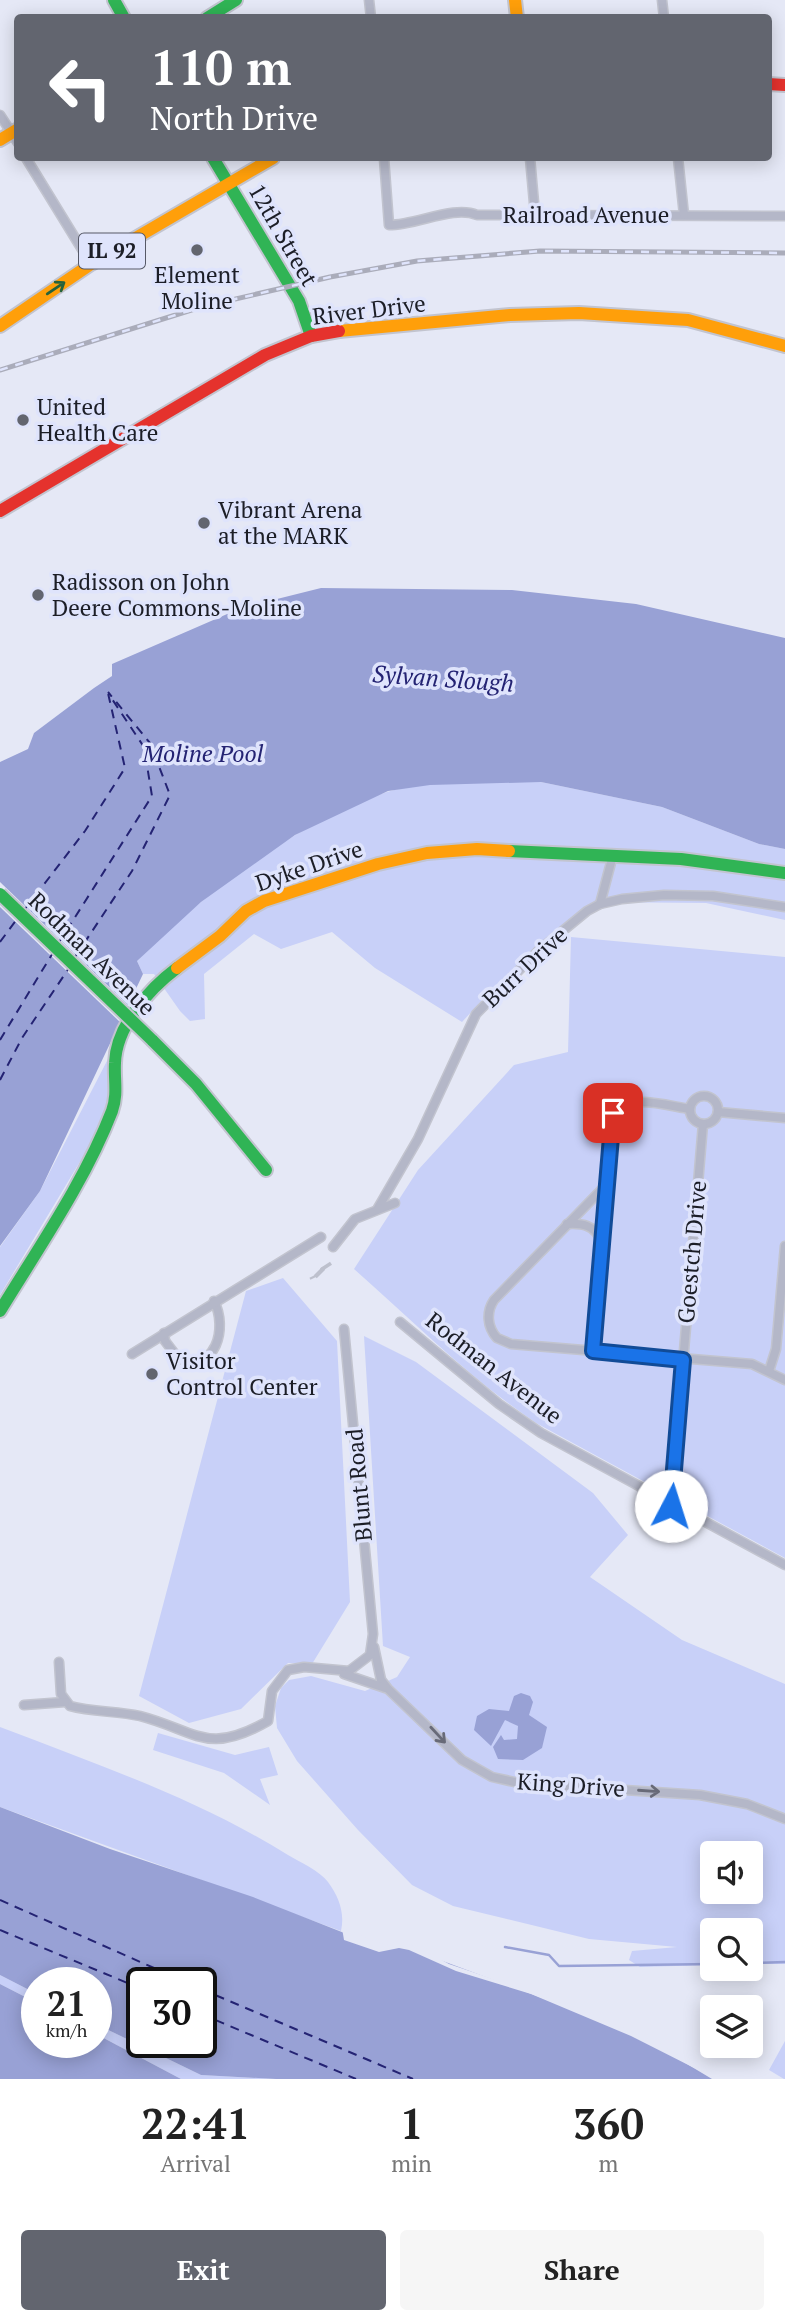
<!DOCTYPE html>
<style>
:root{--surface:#fff;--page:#f6f6f6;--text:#222;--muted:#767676;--accent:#62656f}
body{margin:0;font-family:"PT Serif",serif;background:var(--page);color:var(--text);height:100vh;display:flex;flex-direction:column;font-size:26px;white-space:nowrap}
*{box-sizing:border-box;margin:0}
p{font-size:23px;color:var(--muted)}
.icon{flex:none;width:38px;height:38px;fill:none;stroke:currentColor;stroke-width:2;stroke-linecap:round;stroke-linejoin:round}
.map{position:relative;height:2079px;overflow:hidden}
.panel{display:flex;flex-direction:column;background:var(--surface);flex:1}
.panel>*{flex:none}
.top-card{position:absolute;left:14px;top:14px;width:758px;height:147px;border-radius:7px;box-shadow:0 4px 18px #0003;background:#62656f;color:#fff;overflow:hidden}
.fabs{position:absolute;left:700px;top:1841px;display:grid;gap:14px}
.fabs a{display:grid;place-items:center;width:63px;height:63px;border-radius:7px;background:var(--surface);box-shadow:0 4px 18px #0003;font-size:35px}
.speed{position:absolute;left:21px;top:1967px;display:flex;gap:14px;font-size:35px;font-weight:700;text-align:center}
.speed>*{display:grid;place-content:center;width:91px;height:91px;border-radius:50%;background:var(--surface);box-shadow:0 4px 18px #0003;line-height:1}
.speed small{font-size:18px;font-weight:400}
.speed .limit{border:4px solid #111;border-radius:10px;background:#fff;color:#111}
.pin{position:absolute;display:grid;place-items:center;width:60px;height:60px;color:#fff;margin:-30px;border-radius:14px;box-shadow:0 4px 10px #0006}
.me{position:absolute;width:77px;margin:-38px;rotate:5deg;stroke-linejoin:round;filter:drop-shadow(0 0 5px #0008)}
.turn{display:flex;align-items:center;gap:24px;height:147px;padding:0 21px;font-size:32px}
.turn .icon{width:91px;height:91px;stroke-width:2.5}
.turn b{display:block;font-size:49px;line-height:60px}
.eta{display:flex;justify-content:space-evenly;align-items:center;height:119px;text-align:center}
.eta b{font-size:42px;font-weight:700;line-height:49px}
.primary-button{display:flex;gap:14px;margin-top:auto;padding:14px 21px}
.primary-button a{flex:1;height:80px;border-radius:7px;background:var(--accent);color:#fff;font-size:28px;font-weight:700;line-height:80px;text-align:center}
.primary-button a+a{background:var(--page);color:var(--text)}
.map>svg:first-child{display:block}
.green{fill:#c8d0f8;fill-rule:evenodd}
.water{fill:#98a1d5;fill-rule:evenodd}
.pier{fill:#e5e8f6}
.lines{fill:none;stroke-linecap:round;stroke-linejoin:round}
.stream{stroke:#98a1d5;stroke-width:2.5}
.ferry{stroke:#242373;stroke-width:2;stroke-dasharray:9 7;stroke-linecap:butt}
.street-tunnel{stroke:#bdc0cd;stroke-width:8;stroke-dasharray:8 4;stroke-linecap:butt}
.secondary-tunnel{stroke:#bdc0cd;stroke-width:12;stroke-dasharray:12 6;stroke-linecap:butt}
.street-casing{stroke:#c2c4cf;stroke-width:11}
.fast-casing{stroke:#c2c4cf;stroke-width:16}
.slow-casing{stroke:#c2c4cf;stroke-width:16}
.jam-casing{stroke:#c2c4cf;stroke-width:16}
.street{stroke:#b4b7c8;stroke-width:8}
.fast{stroke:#30b455;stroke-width:12}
.slow{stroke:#ff9f0a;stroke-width:12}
.jam{stroke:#e5322d;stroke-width:12}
.rail-casing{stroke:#aaacba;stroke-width:5}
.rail{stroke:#dfe4fc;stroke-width:2.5;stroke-dasharray:8;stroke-linecap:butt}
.fast-bridge-casing{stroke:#c2c4cf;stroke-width:16;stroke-linecap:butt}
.fast-bridge{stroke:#30b455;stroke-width:12}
.oneway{stroke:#25623c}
.oneway2{stroke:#686a78}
.route-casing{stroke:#114b97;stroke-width:18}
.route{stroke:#1a73e8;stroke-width:12}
.poi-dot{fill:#62656f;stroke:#dfe4fc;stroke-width:2.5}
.labels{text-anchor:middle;stroke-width:7;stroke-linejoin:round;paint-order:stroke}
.shield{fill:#dfe4fc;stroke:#565967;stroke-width:2}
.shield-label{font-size:21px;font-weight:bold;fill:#1c1e27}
.street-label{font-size:23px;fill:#1c1e27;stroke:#dfe4fc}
.poi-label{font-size:23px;fill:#1c1e27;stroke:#dfe4fc;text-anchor:start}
.water-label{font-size:24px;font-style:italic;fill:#242373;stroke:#dfe4fc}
</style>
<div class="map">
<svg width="785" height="2079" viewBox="0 0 785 2079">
<rect width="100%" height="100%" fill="#e5e8f6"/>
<g class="green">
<path d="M541,782l121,25 97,37 26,5v71l-79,-17 -111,-1 -96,80 -37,40 -87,-54 -43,-36 -51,17 -27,-15 -50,40 1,45 -15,2 -10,-10 -26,-37h-11l-6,-13c61,-64 165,-142 250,-169 45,-14 107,-10 154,-10z"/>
<path d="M571,937l214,20v601l-249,-135c-67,-45 -122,-101 -182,-154l64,-99 96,-105 54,-13z"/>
<path d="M109,1057l2,32 -9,36 -102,170v-48l40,-56z"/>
<path d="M283,1278l54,63 13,261 -38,62 -24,-1 -47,46 -52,14 -50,-27 107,-405z"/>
<path d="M364,1336l52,26 177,131 35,42 -38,42 92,63 103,44v280h-34v-34h-39v35l-72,2 -11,-7 3,-9 45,-4 -88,-8 -136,-33 -41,-21 -54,-55 -61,-69 -20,-33 -2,-22 6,-18 8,-8 22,-4 54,15 32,-14 13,-20 -27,-11zM712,1853h39v39h-39z"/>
<path d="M0,1727c99,38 198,72 288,128 12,7 32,16 40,27 11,15 17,31 13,49l-341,-124z"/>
<path d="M158,1733l77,22 34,-8 9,28 -18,4 10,26 -46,-32 -71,-23z"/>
<path d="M0,1975l37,19v9l-37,-19z"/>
<path d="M96,2024l105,51 75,4h-95l-85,-45z"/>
<path d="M785,2041v38h-1l-15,-9z"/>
</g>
<g class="water">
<path d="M321,588l191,2 124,14 149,34v211l-26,-5 -97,-37 -121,-25 -111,3 -42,6 -93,44 -94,67 -64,59 6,13 -103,217 -40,55v-484l28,-13 6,-16 60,-45 18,-12v-12l129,-56z"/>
<path d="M521,1693l9,3 3,6 -4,13 18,12 -5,21 -19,12 -25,-1 -5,-12 8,-12 3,5 13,-1 1,-13 -13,-6 -14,26 -17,-16 3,-14 12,-7 20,2 5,-15z"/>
<path d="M0,1807l110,42 143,48 132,52 12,-5 180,67 80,35 55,33h-436l-75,-4 -105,-51v-41h-59v11l-37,-19zM142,1983h59v59h-59z"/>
<path d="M0,1984l37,19v39h59v-8l85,45h-181z"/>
</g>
<g class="pier">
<path d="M0,882l130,125 -8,17 -122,-117z"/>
<path d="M342,1928l43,17 12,-4 19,5 33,18 129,44 81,35 57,36 -85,-43 -100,-42 -75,-23 -47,-21 -10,-2 -20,4 -35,-12z"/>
</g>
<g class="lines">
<g class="stream">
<path d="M505,1947l44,8 10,11 153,-2"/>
<path d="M751,1963l34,-1"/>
</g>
<g class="ferry">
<path d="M25,909l60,-78 40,-63 -17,-75"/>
<path d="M0,942l17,-23"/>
<path d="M58,944l94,-148 -8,-49 -32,-48"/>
<path d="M75,957l57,-86 38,-76 -20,-52 -42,-51"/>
<path d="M0,1040l54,-89"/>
<path d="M0,1080l22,-42 47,-70"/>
<path d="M0,1900l188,83"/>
<path d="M0,1930l142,59"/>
<path d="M201,1989l212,90"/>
<path d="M201,2014l155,65"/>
</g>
<path class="street-tunnel" d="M313,1276l1,2"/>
<g class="secondary-tunnel">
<path d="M325,1265l2,3"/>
<path d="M318,1271l3,3"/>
</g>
<g class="street-casing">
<g id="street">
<path d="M369,0l2,18"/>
<path d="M662,0l2,18"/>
<path d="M0,115l18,28"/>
<path d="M26,158l65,106"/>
<path d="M384,158l5,67c28,0 65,-20 88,-10l308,1"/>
<path d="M530,158l5,56"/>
<path d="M678,158l6,57"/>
<path d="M600,904l13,-49"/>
<circle cx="704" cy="1110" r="14"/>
<path d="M718,1112l67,6"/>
<path d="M605,1186l-111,114c-8,12 -7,27 3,38l14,6 241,20 33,16"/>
<path d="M378,1208l40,-69 58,-125 61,-62 50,-41 13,-7 22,-5 42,-4 49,1 72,11"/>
<path d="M567,1224c15,-1 28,1 34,17"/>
<path d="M333,1247l22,-28 40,-16"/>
<path d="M400,1322l99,82 42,29 244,132"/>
<path d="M164,1333l1,8 13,17c38,16 50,-30 36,-57"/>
<path d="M593,1351l20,-238c15,-20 55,-7 77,-4"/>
<path d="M132,1354l189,-117"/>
<path d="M769,1371l7,-22 9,-103"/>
<path d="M671,1506l32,-382"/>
<path d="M374,1647l7,33 7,9 74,71 30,17 27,6 181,12 47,9 38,15"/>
<path d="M59,1662l2,32 9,12c22,6 47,5 70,10 57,15 67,40 128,5l4,-30 16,-21 16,-3 45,4 21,-16 3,-21 -29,-305"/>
<path d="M344,1674l41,14"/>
<path d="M24,1705l41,-3"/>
</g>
</g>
<g class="fast-casing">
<g id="fast">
<path d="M114,0l10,18"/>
<path d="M207,18l29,-18"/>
<path d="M213,158l86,143 12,35"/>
<path d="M509,851l172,8 104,14"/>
<path d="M152,1040l44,44 70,86"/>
<path d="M0,1311c39,-64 85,-130 112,-200 6,-17 2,-31 3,-48 1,-37 34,-74 62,-95"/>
</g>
</g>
<g class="slow-casing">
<g id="slow">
<path d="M515,0l2,18"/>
<path d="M0,140l18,-11"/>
<path d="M0,326l91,-62 182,-106"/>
<path d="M339,331l171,-16 69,-2 109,7 97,26"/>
<path d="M177,968l43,-32 26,-25 18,-10 114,-37 49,-11 50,-4 32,2"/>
</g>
</g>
<g class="jam-casing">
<g id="jam">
<path d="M768,84l17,1"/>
<path d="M0,511l265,-156 46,-19 28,-5"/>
</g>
</g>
<use href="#street" class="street"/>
<use href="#fast" class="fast"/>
<use href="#slow" class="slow"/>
<use href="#jam" class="jam"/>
<g class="rail-casing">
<path id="rail" d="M0,370l201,-63 129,-30 87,-16 123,-10 245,2"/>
</g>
<use href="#rail" class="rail"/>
<g class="fast-bridge-casing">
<path id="fast-bridge" d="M0,894l152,146"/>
</g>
<use href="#fast-bridge" class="fast-bridge"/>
</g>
<defs><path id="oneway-shaft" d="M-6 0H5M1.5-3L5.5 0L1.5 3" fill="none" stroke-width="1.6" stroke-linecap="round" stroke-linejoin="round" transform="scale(1.75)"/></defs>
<use class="oneway" href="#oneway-shaft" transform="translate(56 288) rotate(-34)"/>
<g class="oneway2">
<use href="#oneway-shaft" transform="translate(438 1735) rotate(47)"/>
<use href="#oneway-shaft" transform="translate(649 1791) rotate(4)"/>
</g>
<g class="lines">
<g class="route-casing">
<path id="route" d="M613,1113l-20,238 90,9 -12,146"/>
</g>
<use href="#route" class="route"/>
</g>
<g class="poi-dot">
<circle cx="197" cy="250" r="7"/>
<circle cx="23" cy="420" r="7"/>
<circle cx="204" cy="523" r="7"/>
<circle cx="38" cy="595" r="7"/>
<circle cx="152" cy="1374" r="7"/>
</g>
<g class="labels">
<rect class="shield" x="79" y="233.5" width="66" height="35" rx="5"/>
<g class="shield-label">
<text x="112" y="258">IL 92</text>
</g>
<g class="street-label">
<text x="586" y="223">Railroad Avenue</text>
<text transform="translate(283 235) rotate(60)" y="8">12th Street</text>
<text transform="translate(369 310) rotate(-7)" y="8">River Drive</text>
<text transform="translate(309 866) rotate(-19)" y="8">Dyke Drive</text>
<text transform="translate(92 954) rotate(44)" y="8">Rodman Avenue</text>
<text transform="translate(525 967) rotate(-43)" y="8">Burr Drive</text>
<text transform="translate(692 1252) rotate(-85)" y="8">Goestch Drive</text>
<text transform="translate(494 1368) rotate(38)" y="8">Rodman Avenue</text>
<text transform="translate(359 1485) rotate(-95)" y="8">Blunt Road</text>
<text transform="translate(571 1785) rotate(4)" y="8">King Drive</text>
</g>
<g class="poi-label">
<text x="197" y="283" text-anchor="middle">Element<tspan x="197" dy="26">Moline</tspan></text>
<text x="37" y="415">United<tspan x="37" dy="26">Health Care</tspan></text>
<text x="218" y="518">Vibrant Arena<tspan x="218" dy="26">at the MARK</tspan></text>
<text x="52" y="590">Radisson on John<tspan x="52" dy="26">Deere Commons-Moline</tspan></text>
<text x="166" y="1369">Visitor<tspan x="166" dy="26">Control Center</tspan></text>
</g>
<g class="water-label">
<text transform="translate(443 679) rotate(4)" y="8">Sylvan Slough</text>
<text x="203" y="762">Moline Pool</text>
</g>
</g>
</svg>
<div class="fabs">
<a><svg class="icon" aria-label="sound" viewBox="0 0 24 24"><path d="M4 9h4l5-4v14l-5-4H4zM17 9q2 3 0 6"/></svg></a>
<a><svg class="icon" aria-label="search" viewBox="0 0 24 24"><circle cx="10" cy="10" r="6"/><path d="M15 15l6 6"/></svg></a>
<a><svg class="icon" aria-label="layers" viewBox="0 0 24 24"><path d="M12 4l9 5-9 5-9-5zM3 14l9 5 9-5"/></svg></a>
</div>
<div class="speed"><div>21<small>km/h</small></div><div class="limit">30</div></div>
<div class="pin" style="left:613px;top:1113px;background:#d93025"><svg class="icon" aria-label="arrive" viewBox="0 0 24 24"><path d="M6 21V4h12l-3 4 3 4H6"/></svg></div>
<svg class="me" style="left:671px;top:1506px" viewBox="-20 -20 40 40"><circle r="19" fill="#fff"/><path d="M0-13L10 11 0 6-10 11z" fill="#1a73e8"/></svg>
<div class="top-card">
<div class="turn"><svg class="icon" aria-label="left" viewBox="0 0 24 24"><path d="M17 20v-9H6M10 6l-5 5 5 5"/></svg><div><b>110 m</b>North Drive</div></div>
</div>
</div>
<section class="panel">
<div class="eta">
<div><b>22:41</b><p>Arrival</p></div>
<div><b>1</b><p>min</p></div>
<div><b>360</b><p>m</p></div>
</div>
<div class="primary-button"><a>Exit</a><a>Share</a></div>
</section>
